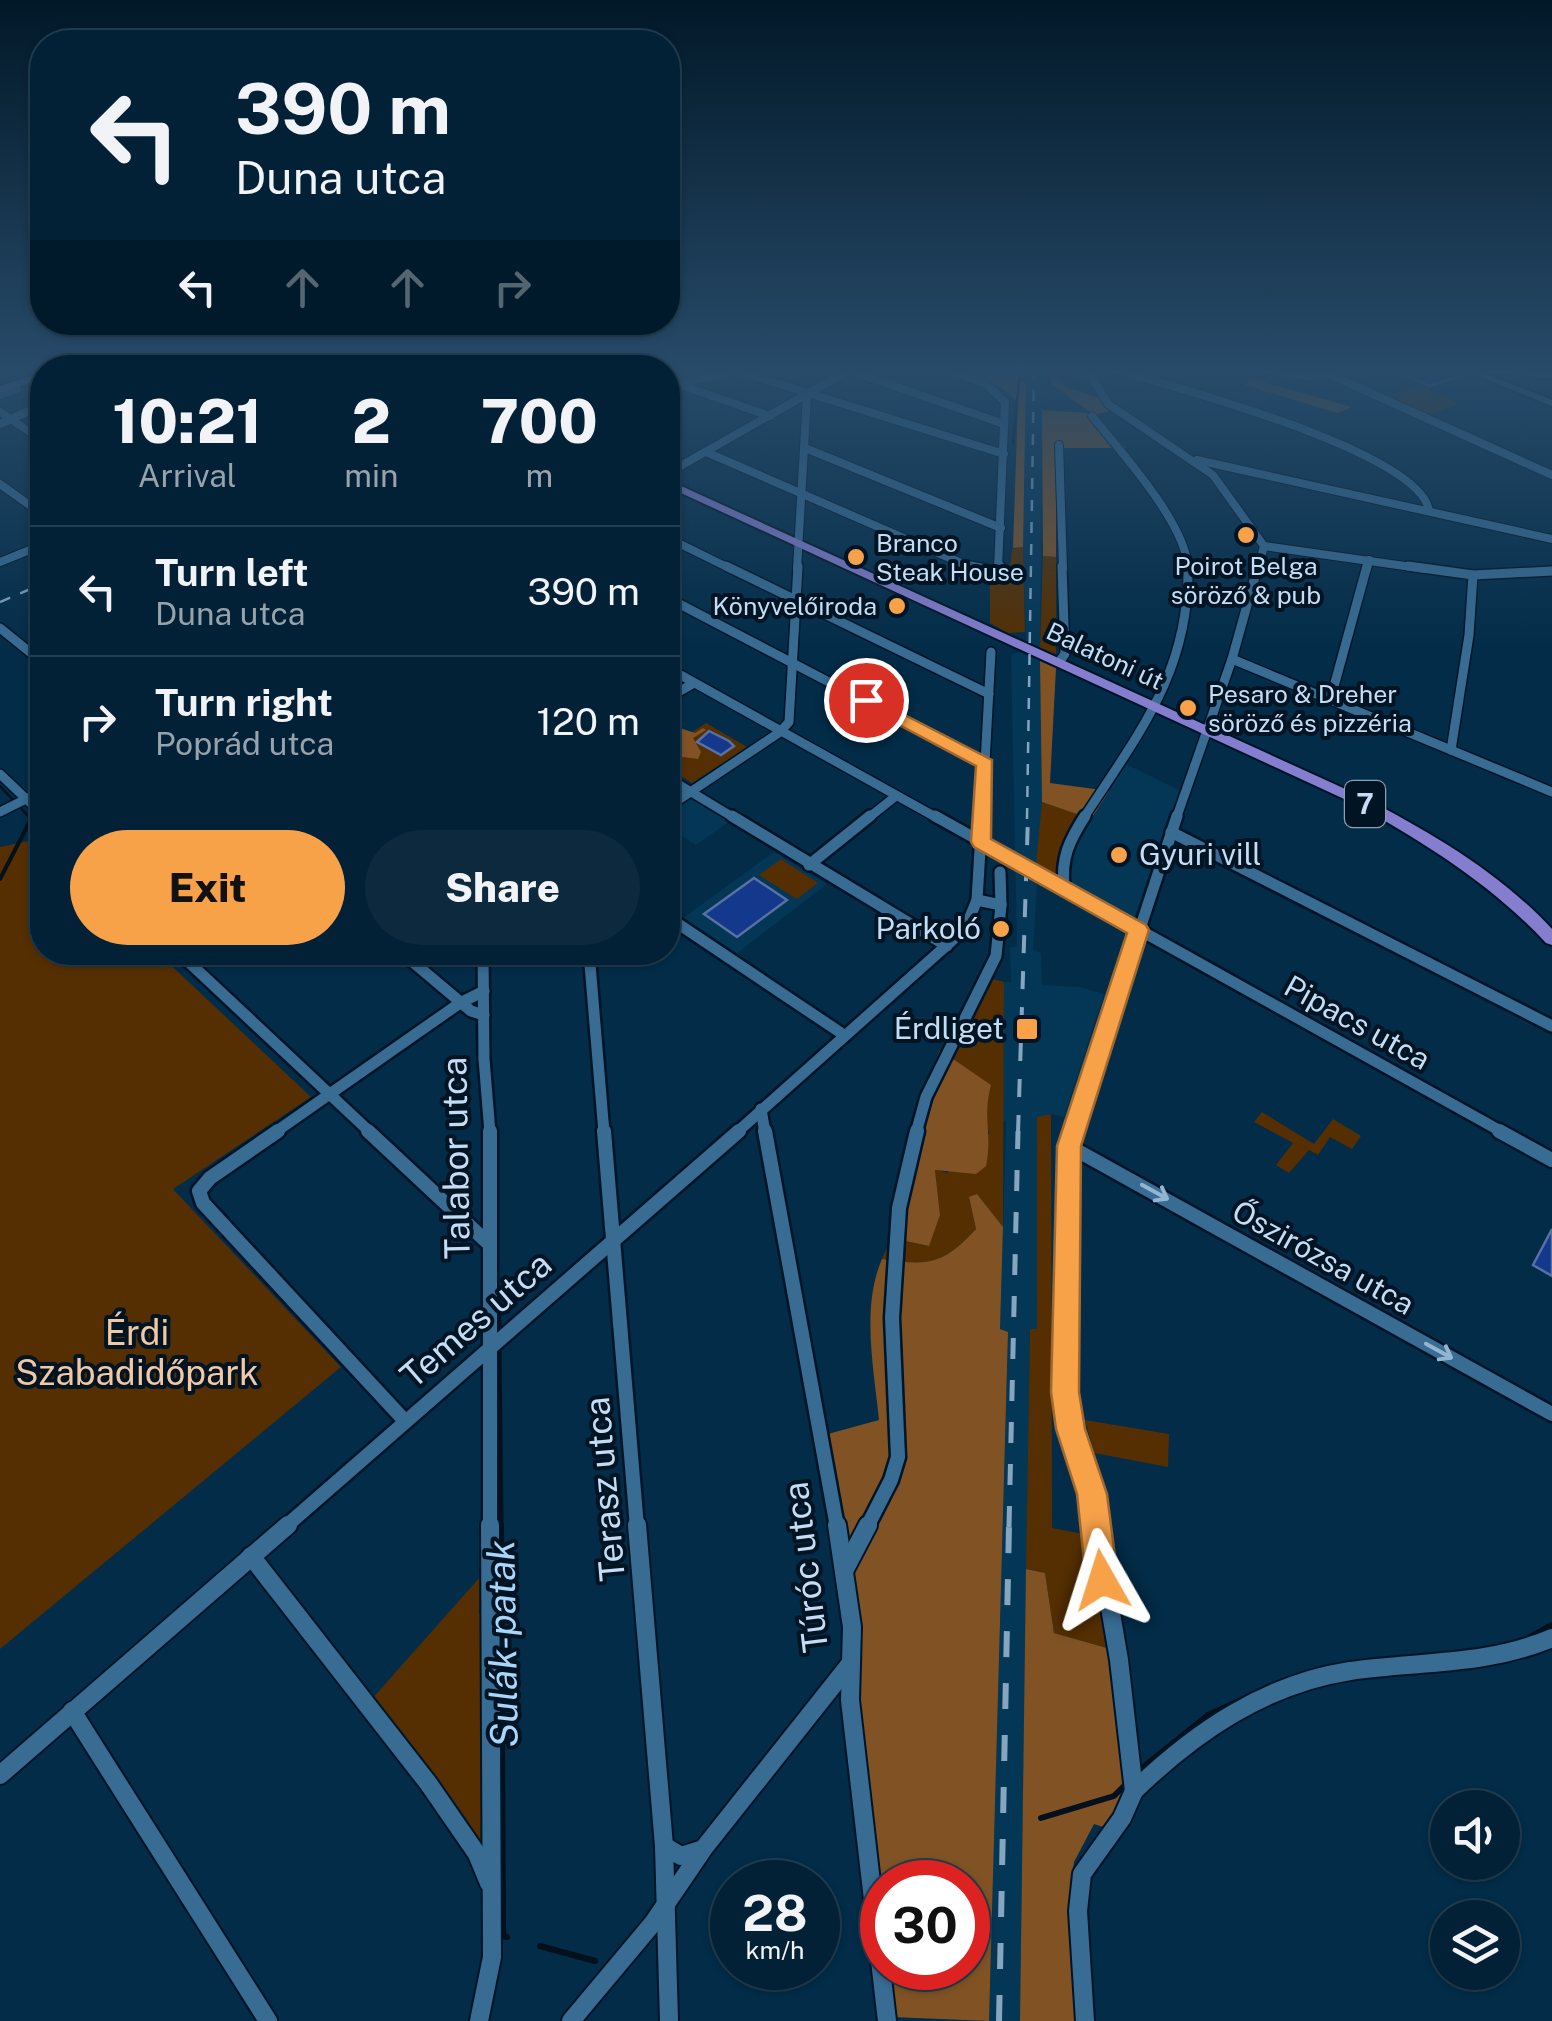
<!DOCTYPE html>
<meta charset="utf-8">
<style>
:root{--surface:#022136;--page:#0c293e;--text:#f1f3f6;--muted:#96a3ad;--line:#233e51;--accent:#f7a149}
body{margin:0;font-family:"Public Sans",sans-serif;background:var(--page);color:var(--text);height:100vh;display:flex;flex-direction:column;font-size:38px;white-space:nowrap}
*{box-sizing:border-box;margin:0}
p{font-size:32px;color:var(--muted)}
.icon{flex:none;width:55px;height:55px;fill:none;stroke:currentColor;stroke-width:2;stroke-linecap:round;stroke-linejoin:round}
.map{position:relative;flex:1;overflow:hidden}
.details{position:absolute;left:30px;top:355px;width:650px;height:610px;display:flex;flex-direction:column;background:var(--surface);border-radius:40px;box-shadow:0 2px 8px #0004,0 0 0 2px var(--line)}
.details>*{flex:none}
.banner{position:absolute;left:30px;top:30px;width:650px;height:305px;border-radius:40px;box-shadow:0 2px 8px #0004,0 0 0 2px var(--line);background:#022136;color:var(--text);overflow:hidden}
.buttons{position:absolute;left:1430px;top:1790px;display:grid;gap:20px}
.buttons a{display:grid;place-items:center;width:90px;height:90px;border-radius:50%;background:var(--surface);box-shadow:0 2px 8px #0004,0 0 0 2px var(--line);font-size:50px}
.speed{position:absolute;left:710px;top:1860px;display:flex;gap:20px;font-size:50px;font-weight:700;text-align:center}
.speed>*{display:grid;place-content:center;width:130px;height:130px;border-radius:50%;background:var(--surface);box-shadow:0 2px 8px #0004,0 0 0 2px var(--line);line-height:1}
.speed small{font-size:25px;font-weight:400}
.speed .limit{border:15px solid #d22;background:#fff;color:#111}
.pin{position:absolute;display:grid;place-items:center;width:85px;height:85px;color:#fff;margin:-42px;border:5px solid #fff;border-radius:50%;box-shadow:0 2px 10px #0007}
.me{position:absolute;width:110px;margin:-55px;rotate:354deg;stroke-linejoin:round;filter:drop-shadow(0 0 8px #0008)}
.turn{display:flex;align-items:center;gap:35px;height:210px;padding:0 40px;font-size:45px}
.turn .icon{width:130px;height:130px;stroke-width:2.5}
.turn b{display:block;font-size:70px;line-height:85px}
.lanes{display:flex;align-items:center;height:95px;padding:0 40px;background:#0003;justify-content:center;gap:50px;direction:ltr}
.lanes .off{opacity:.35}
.eta{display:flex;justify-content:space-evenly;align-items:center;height:170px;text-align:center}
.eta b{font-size:60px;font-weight:800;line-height:70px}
.button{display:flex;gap:20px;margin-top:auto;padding:20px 40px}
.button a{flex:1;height:115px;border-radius:60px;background:var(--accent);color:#111;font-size:40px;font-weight:800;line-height:115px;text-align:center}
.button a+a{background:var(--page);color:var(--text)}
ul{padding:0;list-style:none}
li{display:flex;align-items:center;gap:30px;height:130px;padding:0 40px;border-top:2px solid var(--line)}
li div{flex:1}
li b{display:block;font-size:38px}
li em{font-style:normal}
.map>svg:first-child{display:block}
.built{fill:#043656}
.green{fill:#552f01}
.forest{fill:#815324}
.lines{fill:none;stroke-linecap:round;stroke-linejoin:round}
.stream-far3{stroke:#04101b;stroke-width:2.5}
.stream-far2{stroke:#04101b;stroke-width:4}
.stream-far1{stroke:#04101b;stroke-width:5}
.stream{stroke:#04101b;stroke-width:6}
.building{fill:#13388c;stroke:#5871a3;stroke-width:2.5}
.street-far4-casing{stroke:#001427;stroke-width:10}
.street-far3-casing{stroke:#001427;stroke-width:12}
.street-far2-casing{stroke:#001427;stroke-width:16}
.street-far1-casing{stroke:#001427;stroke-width:19}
.street-casing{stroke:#001427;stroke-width:22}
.secondary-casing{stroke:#001427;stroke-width:5}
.primary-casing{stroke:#001427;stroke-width:4}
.street-far4{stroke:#386c93;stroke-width:8}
.street-far3{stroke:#386c93;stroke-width:9}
.street-far2{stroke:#386c93;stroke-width:11}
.street-far1{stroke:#386c93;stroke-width:14}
.street{stroke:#386c93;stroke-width:18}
.secondary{fill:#386c93;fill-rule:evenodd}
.primary{fill:#857dcd;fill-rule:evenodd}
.rail-far3{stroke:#86a5be;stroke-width:2.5;stroke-dasharray:11 11;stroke-linecap:butt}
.rail-far2{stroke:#86a5be;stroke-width:4;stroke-dasharray:18 18;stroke-linecap:butt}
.rail-far1{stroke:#86a5be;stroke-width:5;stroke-dasharray:21 21;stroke-linecap:butt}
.rail{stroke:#86a5be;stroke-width:6;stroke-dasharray:26 26;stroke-linecap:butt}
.oneway{stroke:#92b5d2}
.route{fill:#f7a149;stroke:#a1692f;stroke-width:2.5}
.poi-dot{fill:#f7a149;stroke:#011423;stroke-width:4}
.labels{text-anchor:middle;stroke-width:8;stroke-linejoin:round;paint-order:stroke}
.far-poi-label{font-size:25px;fill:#c3ddf4;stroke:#011423;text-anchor:start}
.far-street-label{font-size:25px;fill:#c3ddf4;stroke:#011423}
.shield{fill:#011423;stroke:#89a1b5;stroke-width:2.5}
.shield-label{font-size:28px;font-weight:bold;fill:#c3ddf4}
.poi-label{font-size:30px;fill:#c3ddf4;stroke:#011423;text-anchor:end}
.street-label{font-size:30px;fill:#c3ddf4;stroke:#011423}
.near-street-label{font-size:35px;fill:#c3ddf4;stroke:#011423}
.near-park-label{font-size:35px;fill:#f2c7a1;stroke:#011423}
.near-water-label{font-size:38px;font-style:italic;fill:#a8d5fa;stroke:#011423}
</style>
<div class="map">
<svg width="1552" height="2021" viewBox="0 0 1552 2021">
<rect width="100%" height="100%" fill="#022c48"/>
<g class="built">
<path d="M1027,368h16l-3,280 -14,-7 -3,-94z"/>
<path d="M1019,652l21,6 2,144 -9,148 8,3 1,32 38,2 24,7 -40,123 -13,-3 -14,216h-7l-10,691h-31l19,-689 -8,-3 6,-208h-4l2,-139h7l-1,-35h7l-6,-292z"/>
<path d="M1126,764l53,26 -46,131 -79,-42z"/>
<path d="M690,797l40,24 -34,24 -28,-18v-15z"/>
<path d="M774,852l53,32 -91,70 -53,-36z"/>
</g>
<g class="green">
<path d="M1418,385l41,19 -33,12 -43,-18z"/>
<path d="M1023,547l2,85 -17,1 -18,-10v-45h12l-3,-7 11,-4 2,-18z"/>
<path d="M1043,556l13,1v97l-16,-6z"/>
<path d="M706,723l41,24 -55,36 -24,-15v-20z"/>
<path d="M1042,802l49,17 -34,55 -6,2 -15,-11z"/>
<path d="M33,840l9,8v104l116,1 153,144 -138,92 168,178 -341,282v-802z"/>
<path d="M781,859l37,24 -21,16 -38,-24z"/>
<path d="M981,976l23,6 -1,245 -26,-33 -8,4 7,31c-33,36 -48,37 -94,30l9,-21 37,8 12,-31 -5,-46 12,4 42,-39 -5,-23 6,-26 -50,-35z"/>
<path d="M1262,1112l52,32 19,-25 28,17 -9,13 -22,-12 -12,18 -9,-5 -20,23 -13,-8 17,-22 -39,-21z"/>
<path d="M1051,1114l1,414 37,7 -3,-42 -12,-2 -2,-27 7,1 12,37 23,148 -60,-17 -9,-60 -19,-4 4,-240h7v-212z"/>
<path d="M1085,1420l84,14 -1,33 -74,-14z"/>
<path d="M480,1577l-1,37 18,1 -10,247 -116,-162z"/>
</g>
<g class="forest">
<path d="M979,368h39l1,14 7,1 -3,164 -10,1 5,-146 -16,-14 -33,-16z"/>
<path d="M1048,368h36l5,10 -28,-3 -2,4 7,8 34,11 14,12 -20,5 32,33h-70v109l-13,-1 -1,-146 49,3 -40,-29z"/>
<path d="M1250,378l102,29 -15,6 -92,-28z"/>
<path d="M1040,661l16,7 -6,115 59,8 -18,28 -49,-17z"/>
<path d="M671,725l24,8 8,-5 3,2 -13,8 8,14 -3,7 -30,-4z"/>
<path d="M940,1050l51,35c-9,33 2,49 -5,81l-10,8 -41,-4 5,45 -11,31 -38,-8c5,-66 22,-128 49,-188z"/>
<path d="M977,1194l26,33 -3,102 8,3 -19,689 -96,-4 -7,-49h82v-86h-86v60l-24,-245 3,-48 -33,-215 51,-14c-5,-51 -18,-113 3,-161 46,7 61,6 94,-30l-7,-32z"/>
<path d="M1026,1569l19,4 9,60 60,17 26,145 -16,39 -30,-10 -20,38 -5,36 7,123h-56z"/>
</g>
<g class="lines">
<g class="stream-far3">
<path d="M1013,444l7,-76"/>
<path d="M0,786l31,33"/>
</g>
<g class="stream-far2">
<path d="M31,819l11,10"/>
<path d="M0,879l31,-60 -2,-3"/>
</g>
<g class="stream-far1">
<path d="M497,1285l2,40"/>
<path d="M499,1351l2,176"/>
</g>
<g class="stream">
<path d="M501,1525l2,411 4,1"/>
<path d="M1530,1637l22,-12"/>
<path d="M1142,1768l66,-53 31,-14"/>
<path d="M1041,1818l73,-22 14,-14"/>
<path d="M540,1946l55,15"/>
</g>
</g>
<g class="building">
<path d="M1426,368h12l21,9 -30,9 -25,-12z"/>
<path d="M709,731l20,10 5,5 -13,9 -24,-13z"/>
<path d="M754,878l33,22 -50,37 -33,-23z"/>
<path d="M1552,1229v47l-19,-11z"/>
</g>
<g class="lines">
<g class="street-far4-casing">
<g id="street-far4">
<path d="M728,368l276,86"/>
<path d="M942,368l44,16 19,18 -7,167"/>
<path d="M1087,368l21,36 105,71 51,71 -6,23"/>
<path d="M1110,368c57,17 311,83 319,143"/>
<path d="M1251,368l57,8 17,-7"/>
<path d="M1548,368l4,5"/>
<path d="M848,370l156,54"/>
<path d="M1322,371l230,104"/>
<path d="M678,384l92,32"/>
<path d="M668,387l67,-17"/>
<path d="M0,395l17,-6"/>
<path d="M0,412l42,28"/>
<path d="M1092,416c28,35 95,108 96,153"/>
<path d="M0,424l42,-19"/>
<path d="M1059,445l4,124"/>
<path d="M805,448l196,80"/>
<path d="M706,452l269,117"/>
<path d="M1197,460l355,79"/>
<path d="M668,473l185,-105"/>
<path d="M0,484l42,30"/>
<path d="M668,538l63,31"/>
<path d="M1264,546l162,23"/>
<path d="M0,562l42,-17"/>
<path d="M797,569l10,-173"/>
<path d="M1367,569l2,-9"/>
</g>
</g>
<g class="street-far3-casing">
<g id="street-far3">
<path d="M726,566l263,128"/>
<path d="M970,566l26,5 4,-5"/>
<path d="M1408,566l65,9 79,-4"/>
<path d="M668,598l318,166"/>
<path d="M0,628l42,34"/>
<path d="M1232,659l320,133"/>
<path d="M1059,662l6,-8 -3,-88"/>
<path d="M668,668l271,151"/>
<path d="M1326,697l7,-7 34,-124"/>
<path d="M668,698l26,-15"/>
<path d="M1451,750l18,-115 4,-60"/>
<path d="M0,774l42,40"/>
<path d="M668,778l68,41"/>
<path d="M668,807l112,-75 9,-10 9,-156"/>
<path d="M0,812l42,-21"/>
<path d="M867,819l29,-23"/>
<path d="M982,819l9,-167"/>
<path d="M1083,819c55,-85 107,-147 105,-253"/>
<path d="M1176,819l56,-160 26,-93"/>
</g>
</g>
<g class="street-far2-casing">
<g id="street-far2">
<path d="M732,816l215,130"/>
<path d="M935,816l569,317"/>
<path d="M1171,832l381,194"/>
<path d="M809,865l61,-49"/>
<path d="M1000,872l1,33"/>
<path d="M1064,887c-3,-29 5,-46 21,-71"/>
<path d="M668,917l176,118"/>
<path d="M178,952l193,181"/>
<path d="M401,952l70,59 13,4"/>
<path d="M483,952l1,107 6,74"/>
<path d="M589,952l15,181"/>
<path d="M761,1109l4,24"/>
<path d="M274,1133l186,-130 24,-12"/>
<path d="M736,1133l229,-204 12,-29 5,-84"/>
<path d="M916,1133l10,-36 70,-141 5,-51 -24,-5"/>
<path d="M1073,1133l104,-317"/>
</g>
</g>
<g class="street-far1-casing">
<g id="street-far1">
<path d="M278,1131l-68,47 -11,13 4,12 202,218"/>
<path d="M368,1131l120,112"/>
<path d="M490,1131v396"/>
<path d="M604,1131l33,396"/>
<path d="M765,1131l72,396"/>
<path d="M1074,1131l-5,15 -3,265 26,83 4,33"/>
<path d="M1499,1131l53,29"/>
<path d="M1069,1146l483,268"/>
<path d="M285,1527l454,-396"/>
<path d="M867,1527l24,-47 7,-23 -6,-139 7,-110 18,-77"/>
</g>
</g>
<g class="street-casing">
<g id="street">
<path d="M637,1525l27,321 5,175"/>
<path d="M837,1525l15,102 -2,73 37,321"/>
<path d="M251,1556l177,227 49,71 12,29"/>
<path d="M845,1569l23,-44"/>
<path d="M72,1711l196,310"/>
<path d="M0,1775l288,-250"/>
<path d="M1134,1791c61,-59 131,-107 216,-120 70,-10 136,-5 202,-33"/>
<path d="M664,1846l17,10 19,-6"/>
<path d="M479,2021l13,-64 -2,-432"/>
<path d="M571,2021l82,-98 51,-75 146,-184"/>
<path d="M1085,2021l-7,-110 4,-37 40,-56 12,-27 -15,-131 -23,-135"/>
</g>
</g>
<g class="secondary-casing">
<g id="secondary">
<path d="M1459,368h11l82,32v6z"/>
<path d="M1488,369l64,5v4l-67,-5v-4z"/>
</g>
</g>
<g class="primary-casing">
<g id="primary">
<path d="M42,373v6l-42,13v-6z"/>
<path d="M668,480l697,318c68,36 134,74 187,131v16l-6,-2c-55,-59 -121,-100 -191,-139l-687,-317z"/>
</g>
</g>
<use href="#street-far4" class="street-far4"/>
<use href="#street-far3" class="street-far3"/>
<use href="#street-far2" class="street-far2"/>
<use href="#street-far1" class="street-far1"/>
<use href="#street" class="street"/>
<use href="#secondary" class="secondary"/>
<use href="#primary" class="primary"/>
<g class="rail-far3">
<path d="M0,602l42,-18"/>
<path d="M1027,819l7,-451"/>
</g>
<path class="rail-far2" d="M1018,1133l10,-317"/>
<path class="rail-far1" d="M1009,1527l9,-396"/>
<path class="rail" d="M999,2021l10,-496"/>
</g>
<defs><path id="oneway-shaft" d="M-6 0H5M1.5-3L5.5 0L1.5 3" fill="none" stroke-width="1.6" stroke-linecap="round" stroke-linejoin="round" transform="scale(2.5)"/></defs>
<g class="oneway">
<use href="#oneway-shaft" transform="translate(1155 1192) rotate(29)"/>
<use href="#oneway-shaft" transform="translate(1439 1351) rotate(29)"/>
</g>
<linearGradient id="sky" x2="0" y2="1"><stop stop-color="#011828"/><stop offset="0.57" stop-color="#284b6a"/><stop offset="1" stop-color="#284b6a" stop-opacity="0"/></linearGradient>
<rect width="1552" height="651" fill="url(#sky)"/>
<path class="route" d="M866,695l126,65 -1,79 155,86 3,5 -68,216 -2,246 6,37 22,65 11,86 -5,11 -11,4 -12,-4 -4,-11 -9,-86 -21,-65 -5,-37 6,-246 70,-213 -153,-86 -3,-5 5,-76 -116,-62 -3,-4z"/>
<g class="poi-dot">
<circle cx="1246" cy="535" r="10"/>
<circle cx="856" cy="557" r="10"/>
<circle cx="897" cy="606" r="10"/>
<circle cx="1188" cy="708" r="10"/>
<circle cx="1119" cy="855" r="10"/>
<circle cx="1001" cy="929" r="10"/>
<rect x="1015" y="1017" width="24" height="24" rx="5"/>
</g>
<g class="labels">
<g class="far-poi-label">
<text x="876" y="552">Branco<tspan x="876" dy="29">Steak House</tspan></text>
<text x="1246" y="575" text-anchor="middle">Poirot Belga<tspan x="1246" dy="29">söröző &amp; pub</tspan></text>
<text x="877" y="615" text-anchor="end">Könyvelőiroda</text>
<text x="1208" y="703">Pesaro &amp; Dreher<tspan x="1208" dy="29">söröző és pizzéria</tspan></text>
</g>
<g class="far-street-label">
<text transform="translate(1105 656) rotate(25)" y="9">Balatoni út</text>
</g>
<rect class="shield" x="1345" y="781" width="40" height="46" rx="8"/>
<g class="shield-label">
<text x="1365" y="814">7</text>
</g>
<g class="poi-label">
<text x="1139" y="865" text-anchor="start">Gyuri vill</text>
<text x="981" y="939">Parkoló</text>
<text x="1004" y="1039">Érdliget</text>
</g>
<g class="street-label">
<text transform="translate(1357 1023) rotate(29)" y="10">Pipacs utca</text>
<text transform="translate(1323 1258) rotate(29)" y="10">Őszirózsa utca</text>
</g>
<g class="near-street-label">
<text transform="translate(456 1158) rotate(-91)" y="12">Talabor utca</text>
<text transform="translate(476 1320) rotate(-41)" y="12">Temes utca</text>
<text transform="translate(605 1489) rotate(-95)" y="12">Terasz utca</text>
<text transform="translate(806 1567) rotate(-97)" y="12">Túróc utca</text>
</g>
<g class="near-park-label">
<text x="137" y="1345">Érdi<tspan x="137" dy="40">Szabadidőpark</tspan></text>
</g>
<g class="near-water-label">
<text transform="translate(503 1644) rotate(-91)" y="13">Sulák-patak</text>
</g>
</g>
</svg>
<div class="buttons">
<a><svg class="icon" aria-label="sound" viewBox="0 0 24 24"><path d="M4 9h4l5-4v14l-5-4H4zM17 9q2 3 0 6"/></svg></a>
<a><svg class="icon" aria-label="layers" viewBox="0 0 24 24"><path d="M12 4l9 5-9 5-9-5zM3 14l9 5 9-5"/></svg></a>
</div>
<div class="speed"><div>28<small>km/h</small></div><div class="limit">30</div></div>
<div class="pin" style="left:866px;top:700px;background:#d93025"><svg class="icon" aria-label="arrive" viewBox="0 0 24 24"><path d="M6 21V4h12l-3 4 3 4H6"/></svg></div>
<svg class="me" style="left:1102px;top:1580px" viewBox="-20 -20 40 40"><path d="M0-17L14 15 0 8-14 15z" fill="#f7a149" stroke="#fff" stroke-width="4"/></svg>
<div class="banner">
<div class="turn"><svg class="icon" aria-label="left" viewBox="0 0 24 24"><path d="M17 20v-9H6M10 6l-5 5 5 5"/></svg><div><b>390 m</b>Duna utca</div></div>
<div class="lanes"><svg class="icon" aria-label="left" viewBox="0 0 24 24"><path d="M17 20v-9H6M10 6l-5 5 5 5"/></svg><svg class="icon off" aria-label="ahead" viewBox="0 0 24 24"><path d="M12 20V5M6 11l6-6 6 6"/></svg><svg class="icon off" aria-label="ahead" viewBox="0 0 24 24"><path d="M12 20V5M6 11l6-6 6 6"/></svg><svg class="icon off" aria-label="right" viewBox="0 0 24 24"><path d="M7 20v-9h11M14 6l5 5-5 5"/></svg></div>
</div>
<section class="details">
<div class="eta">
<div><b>10:21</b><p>Arrival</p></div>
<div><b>2</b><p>min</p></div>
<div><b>700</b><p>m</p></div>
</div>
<ul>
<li><svg class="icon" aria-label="left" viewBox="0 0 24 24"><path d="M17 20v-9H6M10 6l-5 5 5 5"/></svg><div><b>Turn left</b><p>Duna utca</p></div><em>390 m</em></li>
<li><svg class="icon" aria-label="right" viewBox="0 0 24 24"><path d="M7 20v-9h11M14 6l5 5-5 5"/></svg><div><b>Turn right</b><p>Poprád utca</p></div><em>120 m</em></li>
</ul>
<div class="button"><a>Exit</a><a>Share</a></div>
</section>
</div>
